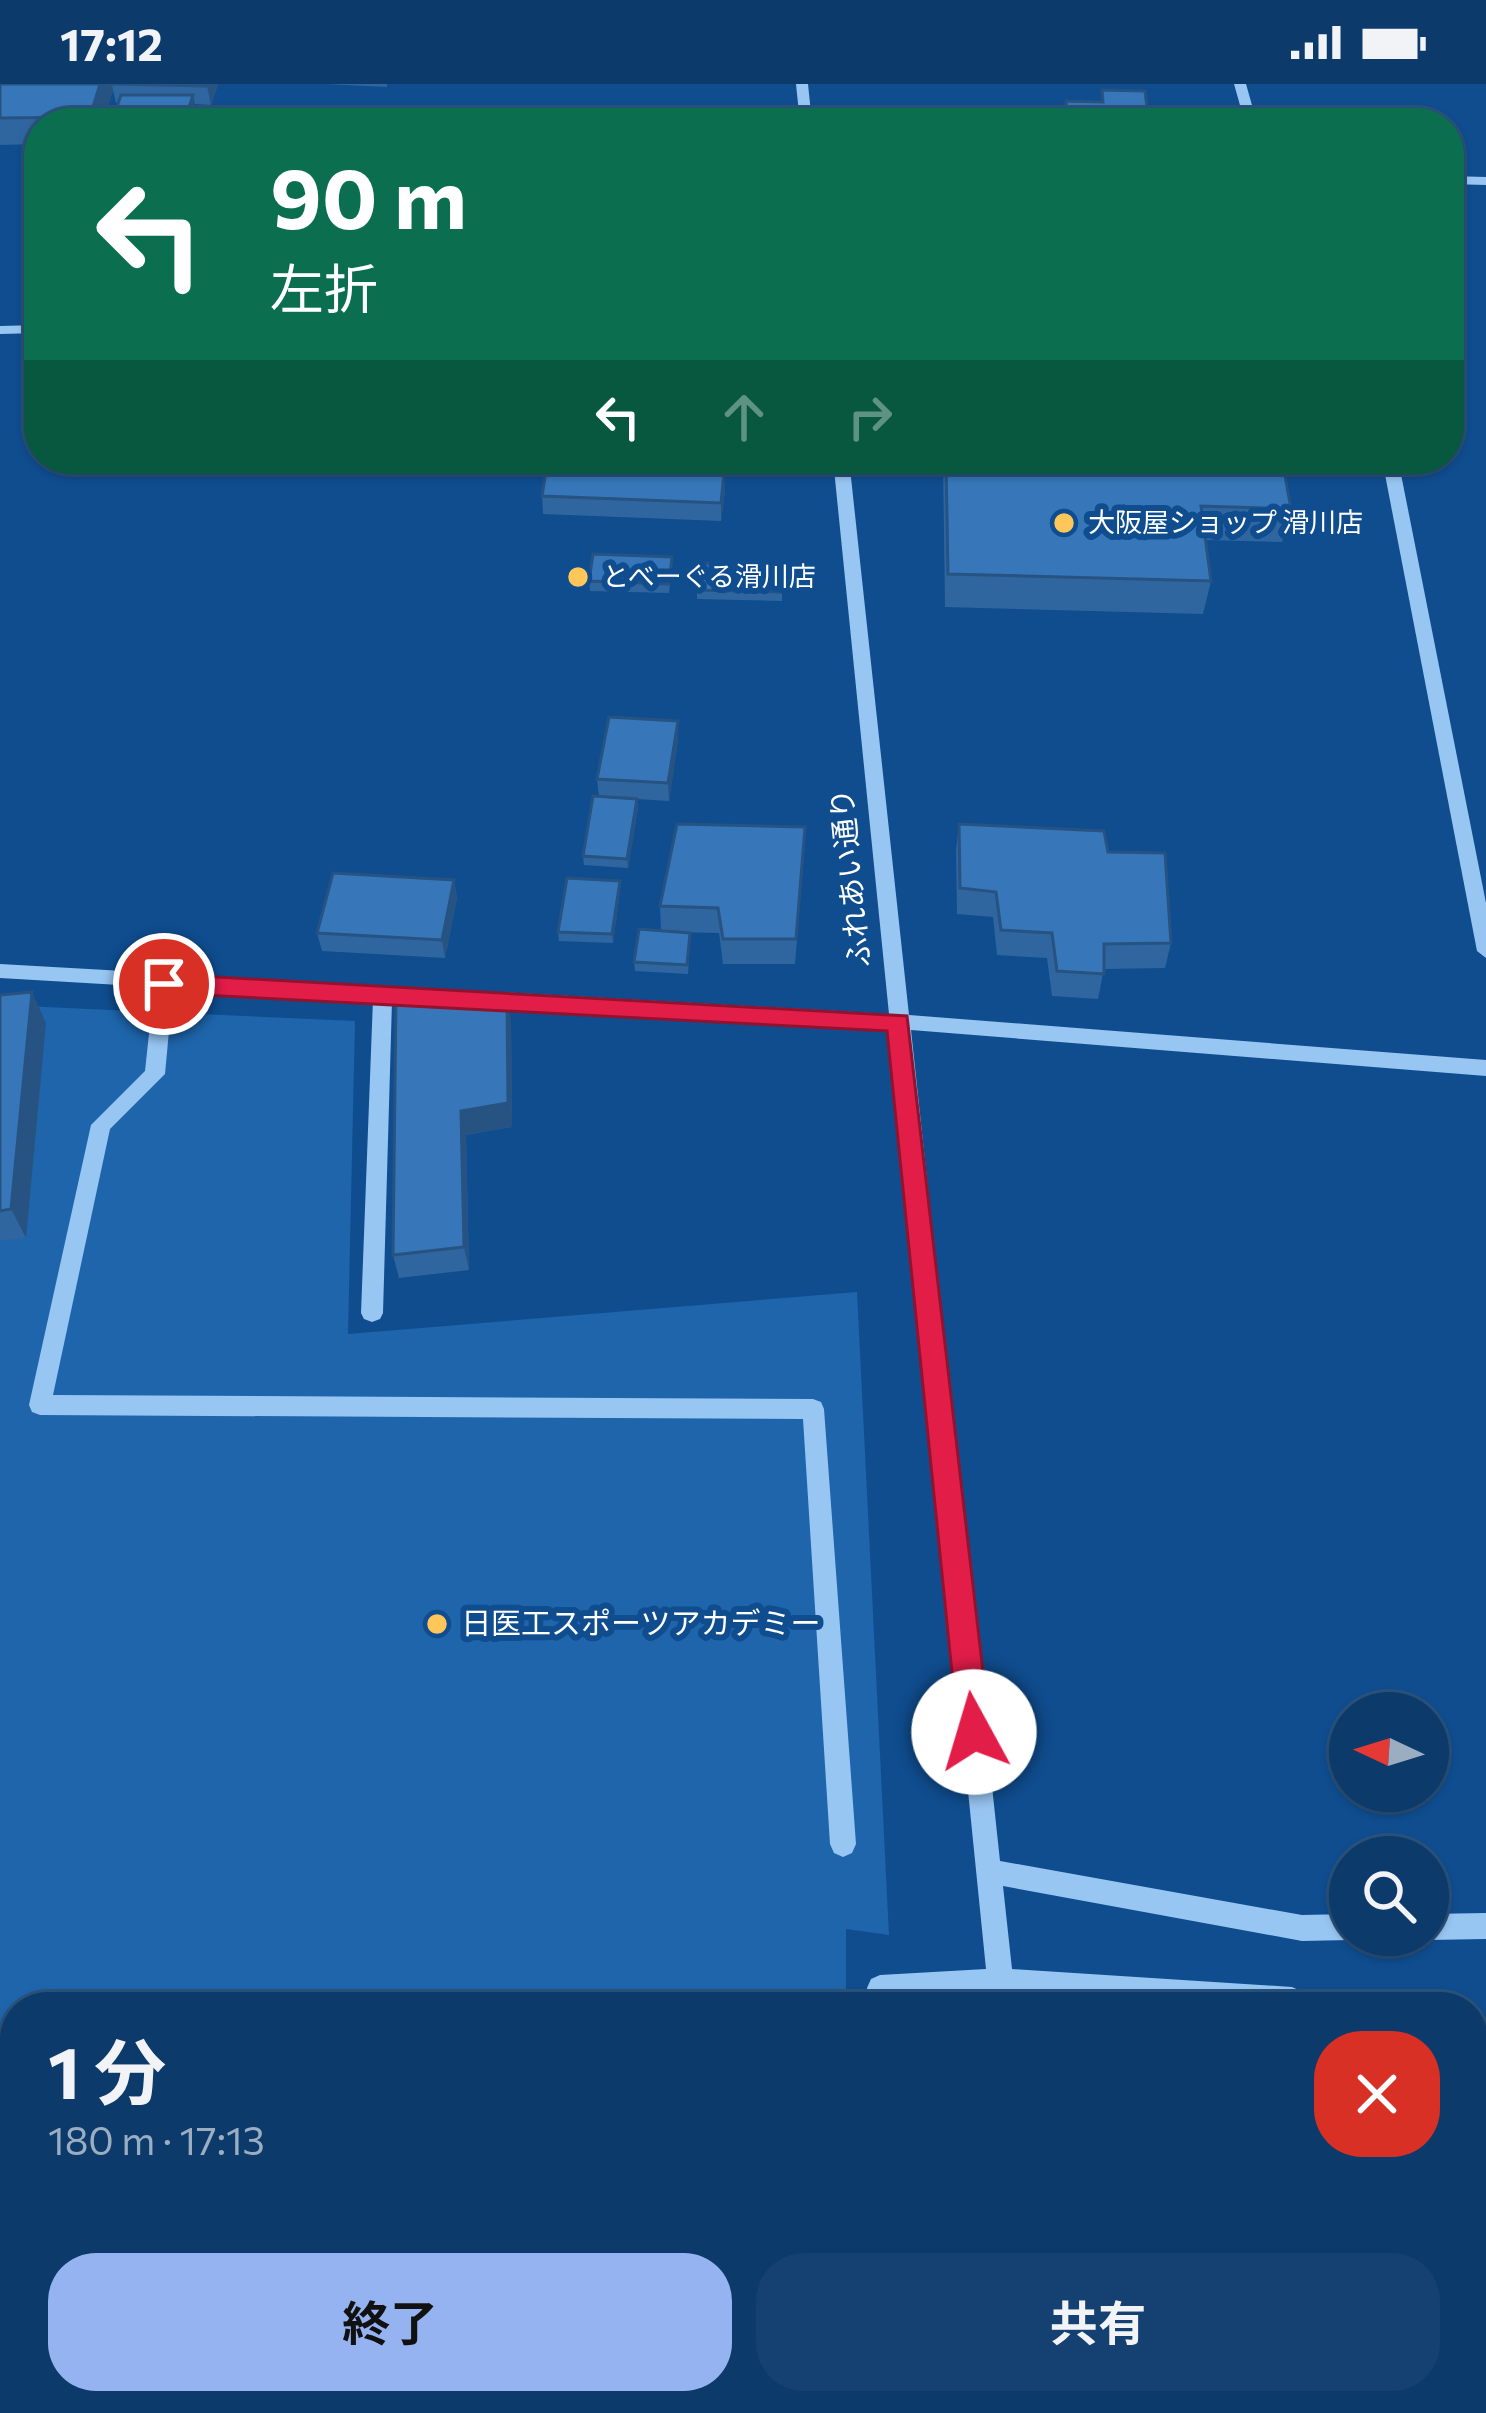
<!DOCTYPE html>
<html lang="ja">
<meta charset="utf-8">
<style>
:root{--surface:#0b3a6b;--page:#144171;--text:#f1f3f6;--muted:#9aadc1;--line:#2b547e;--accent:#95b2f1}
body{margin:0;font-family:Commissioner,"Noto Sans JP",sans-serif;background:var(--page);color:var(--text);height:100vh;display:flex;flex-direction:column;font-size:45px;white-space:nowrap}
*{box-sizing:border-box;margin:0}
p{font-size:39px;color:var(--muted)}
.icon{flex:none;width:66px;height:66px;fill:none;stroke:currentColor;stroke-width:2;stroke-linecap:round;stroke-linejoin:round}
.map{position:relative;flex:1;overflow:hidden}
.panel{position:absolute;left:0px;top:1908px;width:1488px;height:423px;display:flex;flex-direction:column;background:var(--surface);border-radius:48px 48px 0 0;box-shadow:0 3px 9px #0004,0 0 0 3px var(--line)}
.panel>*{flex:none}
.guide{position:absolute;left:24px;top:24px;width:1440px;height:366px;border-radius:48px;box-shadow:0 3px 9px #0004,0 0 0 3px var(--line);background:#0b6e4f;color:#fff;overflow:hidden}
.needle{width:78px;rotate:274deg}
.tools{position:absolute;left:1329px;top:1608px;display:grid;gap:24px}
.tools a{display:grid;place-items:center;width:120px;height:120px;border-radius:50%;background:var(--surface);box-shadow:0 3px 9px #0004,0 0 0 3px var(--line);font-size:60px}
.pin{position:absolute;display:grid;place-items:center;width:102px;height:102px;color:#fff;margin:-51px;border:6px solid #fff;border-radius:50%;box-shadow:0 3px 12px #0007}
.me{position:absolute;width:132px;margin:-66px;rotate:354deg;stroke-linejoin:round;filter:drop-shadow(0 0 9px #0008)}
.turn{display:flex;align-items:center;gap:42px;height:252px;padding:0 48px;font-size:54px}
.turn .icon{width:156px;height:156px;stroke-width:2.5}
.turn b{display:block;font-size:84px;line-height:102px}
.lanes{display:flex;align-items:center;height:114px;padding:0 48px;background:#0003;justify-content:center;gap:60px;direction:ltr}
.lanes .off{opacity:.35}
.round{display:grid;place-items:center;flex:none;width:126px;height:126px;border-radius:48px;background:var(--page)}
.summary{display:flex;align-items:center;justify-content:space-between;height:204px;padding:0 48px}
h1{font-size:72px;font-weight:700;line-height:90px}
.primary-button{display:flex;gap:24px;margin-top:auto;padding:24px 48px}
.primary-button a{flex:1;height:138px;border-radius:48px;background:var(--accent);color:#111;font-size:48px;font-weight:700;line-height:138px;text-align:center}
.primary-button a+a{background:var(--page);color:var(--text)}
.status{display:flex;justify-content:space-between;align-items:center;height:84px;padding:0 60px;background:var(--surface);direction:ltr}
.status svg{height:33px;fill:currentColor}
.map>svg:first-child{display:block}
.green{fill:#1e65ac}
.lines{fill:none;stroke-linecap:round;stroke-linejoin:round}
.minor{fill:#98c6f3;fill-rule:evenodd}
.wall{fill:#2f669f}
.shaded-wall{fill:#265382}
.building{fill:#3777b9;stroke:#265382;stroke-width:3}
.route{fill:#e11d48;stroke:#92132f;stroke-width:3}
.poi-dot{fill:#ffc75a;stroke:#0f4d8f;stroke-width:4.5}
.labels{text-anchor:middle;stroke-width:12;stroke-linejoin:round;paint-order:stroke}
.far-poi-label{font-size:27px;fill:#fff;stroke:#0f4d8f;text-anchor:start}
.street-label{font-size:30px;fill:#fff;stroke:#0f4d8f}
.poi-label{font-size:30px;fill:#fff;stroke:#0f4d8f;text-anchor:start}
</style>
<div class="status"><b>17:12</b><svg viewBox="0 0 49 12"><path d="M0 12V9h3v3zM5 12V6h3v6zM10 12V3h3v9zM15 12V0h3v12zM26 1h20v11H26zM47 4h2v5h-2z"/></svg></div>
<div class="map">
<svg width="1486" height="2329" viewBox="0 0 1486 2329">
<rect width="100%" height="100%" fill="#0f4d8f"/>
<path class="green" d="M0,921l355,16 -7,313 509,-42 32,643 -43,-6v78h-831v393h830v13h-845z"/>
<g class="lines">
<g class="minor">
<path d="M796,0h12l4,39h-12z"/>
<path d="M1234,0h12l11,39h-12z"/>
<path d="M1449,92l37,1v8l-37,-1z"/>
<path d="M39,241v8l-39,1v-8z"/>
<path d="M833,375h16l60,556 577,45v16l-575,-46 89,831 302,54 48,-1v21h10l-10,5 -48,1 -299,-55 9,83 280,18 9,4 4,9 -3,7h-105l-182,-12 1,12h-26l-1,-12 -95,5v7h-26l-1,-19 4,-9 9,-4 106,-6 -95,-940 -499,-28 -9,312 -3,6 -8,3 -8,-3 -3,-6 12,-314 -200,-11 -8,86 -55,55 -57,266 760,4 8,3 3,7 32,435 -4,9 -9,4 -9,-4 -4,-9 -27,-425 -763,-4 -8,-3 -3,-7 62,-280 54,-54 9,-84 -154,-9v-14l889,50z"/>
<path d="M1382,375h16l88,444v55l-9,-7z"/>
<path d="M1486,1829v26l-58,1 -10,-5h10v-21z"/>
<path d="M880,2316h30l1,13h-30z"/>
<path d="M1029,2316h30l1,13h-30z"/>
<path d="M1195,2316h30l2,13h-30z"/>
</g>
</g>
<g class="wall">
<path d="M0,0h218l-7,21 -16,-1 2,9 -81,-10 -3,-13 -10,33h-64v21l-39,1z"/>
<path d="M324,0h63v3z"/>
<path d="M548,375h228v7l-80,-3v9l29,19 -4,30 -178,-7 -1,-18z"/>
<path d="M943,375h339l9,50 -9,33 -76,-2 5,41 -8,33 -258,-7z"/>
<path d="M783,481l-1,36 -85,-2v-9z"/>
<path d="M672,483l-3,26 -79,-2 -1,-10z"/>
<path d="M678,637v19l-9,61 -32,-2 1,9 -10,60 -44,-3 -1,-9 16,-59 -2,-18z"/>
<path d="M959,740l149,28 63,91 -6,25 -61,1 -6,30 -46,-3 -5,-38 -50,-3 -4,-38 -36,-3 -1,-64z"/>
<path d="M804,769l-9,111h-72l-4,-31 -47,-1 18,10 -2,32 -53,-3 -1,-9 27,-31 -1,-25z"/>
<path d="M454,796l3,18 -12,60 -123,-7 -5,-18z"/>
<path d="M620,806l-7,53 -54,-2 -1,-9z"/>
<path d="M0,911l46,28 -20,215 -26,3z"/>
<path d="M511,938l1,105 -46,8 3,135 -70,8 -6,-23z"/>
</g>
<g class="shaded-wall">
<path d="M100,0h15l-3,1 1,5 -10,33h-11l-2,-6z"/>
<path d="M208,0h10l-7,21 -4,-19z"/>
<path d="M193,11l4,18 -3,10h-10z"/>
<path d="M724,389l1,18 -4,30v-18z"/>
<path d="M678,637v19l-9,61 -1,-18z"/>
<path d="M637,715l1,9 -10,60 -1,-9z"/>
<path d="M454,796l3,18 -12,60 -3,-18z"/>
<path d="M620,797v9l-7,53 -1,-9z"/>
<path d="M32,908l14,31 -20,215 -15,-29z"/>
<path d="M507,913l4,25 1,105 -46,8 3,135 -5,-23 -3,-136z"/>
</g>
<g class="building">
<path d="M0,0h100l-10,33 -90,1z"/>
<path d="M112,0h96l-1,2z"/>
<path d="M1102,6l43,1 4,32h-81l-2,-22 37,1z"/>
<path d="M121,11h72l-9,28h-73z"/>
<path d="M977,30l63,2v7h-62z"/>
<path d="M548,375h147l-2,13 31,1 -3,30 -179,-7z"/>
<path d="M946,375h336l9,50 -90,-3 10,75 -263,-7z"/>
<path d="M593,470l79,3 -3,27 -80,-3z"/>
<path d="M700,479l83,2 -1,27 -85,-2z"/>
<path d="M609,633l69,4 -10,62 -71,-4z"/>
<path d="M593,712l44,3 -10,60 -44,-3z"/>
<path d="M677,740l128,3 -9,112h-73l-5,-31 -58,-2z"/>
<path d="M959,740l145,7 4,21 57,1 6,90 -67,1v30l-47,-3 -5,-38 -51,-3 -5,-38 -36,-4z"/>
<path d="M333,789l121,7 -12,60 -125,-7z"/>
<path d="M567,794l53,3 -8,53 -54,-2z"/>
<path d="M639,845l51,4 -3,32 -53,-3z"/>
<path d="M32,908l-21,217 -11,2v-216z"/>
<path d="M396,912l111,1 1,106 -47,8 3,136 -71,8z"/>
</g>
<path class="route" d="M164,890l743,42 83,716 -5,11 -11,5 -11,-5 -5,-11 -71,-701 -723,-38 -12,-9z"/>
<g class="poi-dot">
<circle cx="1064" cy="439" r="12"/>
<circle cx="578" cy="493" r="12"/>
<circle cx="437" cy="1540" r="12"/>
</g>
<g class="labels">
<g class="far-poi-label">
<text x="1088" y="448">大阪屋ショップ 滑川店</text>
<text x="602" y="502">とべーぐる滑川店</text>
</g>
<g class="street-label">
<text transform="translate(851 794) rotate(-96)" y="10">ふれあい通り</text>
</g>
<g class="poi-label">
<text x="461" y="1550">日医工スポーツアカデミー</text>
</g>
</g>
</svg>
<div class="tools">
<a><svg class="needle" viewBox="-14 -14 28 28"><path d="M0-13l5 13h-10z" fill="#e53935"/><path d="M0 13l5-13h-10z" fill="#9aadc1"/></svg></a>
<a><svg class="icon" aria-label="search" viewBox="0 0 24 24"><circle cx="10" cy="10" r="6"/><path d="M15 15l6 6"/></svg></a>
</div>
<div class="pin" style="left:164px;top:900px;background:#d93025"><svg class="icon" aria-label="arrive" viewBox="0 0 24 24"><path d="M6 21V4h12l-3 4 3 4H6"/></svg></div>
<svg class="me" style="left:974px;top:1648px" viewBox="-20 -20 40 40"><circle r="19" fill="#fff"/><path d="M0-13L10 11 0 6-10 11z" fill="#e11d48"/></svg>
<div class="guide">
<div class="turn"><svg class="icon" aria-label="left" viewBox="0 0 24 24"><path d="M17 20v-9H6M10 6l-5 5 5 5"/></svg><div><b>90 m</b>左折</div></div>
<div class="lanes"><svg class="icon" aria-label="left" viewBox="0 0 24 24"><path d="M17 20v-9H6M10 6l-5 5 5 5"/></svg><svg class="icon off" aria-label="ahead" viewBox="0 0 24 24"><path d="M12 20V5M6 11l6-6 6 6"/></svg><svg class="icon off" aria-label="right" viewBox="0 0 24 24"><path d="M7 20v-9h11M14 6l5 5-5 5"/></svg></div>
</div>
<section class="panel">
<div class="summary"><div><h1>1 分</h1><p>180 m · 17:13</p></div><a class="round" style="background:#d93025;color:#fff"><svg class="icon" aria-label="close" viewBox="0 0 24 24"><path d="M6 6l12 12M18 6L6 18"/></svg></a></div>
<div class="primary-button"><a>終了</a><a>共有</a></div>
</section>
</div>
